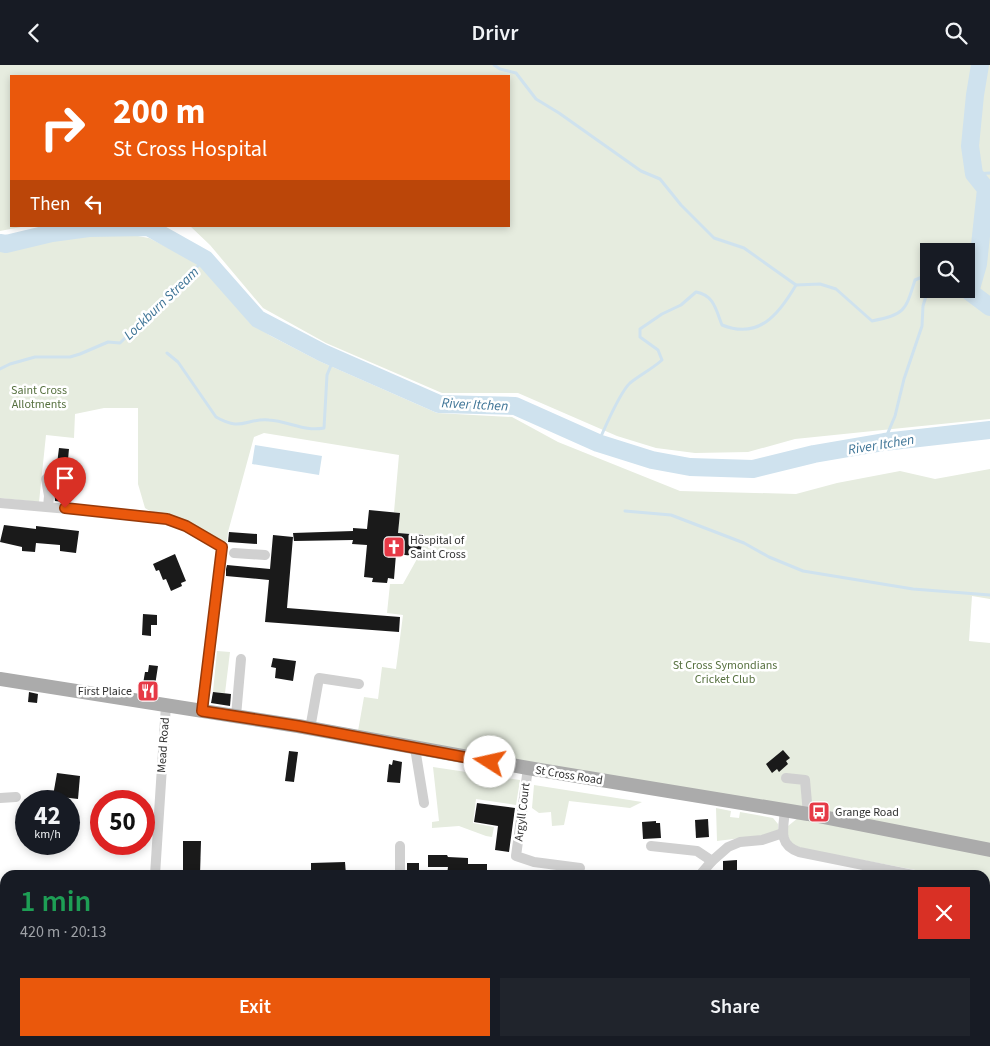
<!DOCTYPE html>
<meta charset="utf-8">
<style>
:root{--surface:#171b24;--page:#20242c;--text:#f1f3f6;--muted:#9ea1a6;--accent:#ea580c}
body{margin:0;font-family:"Source Sans 3",sans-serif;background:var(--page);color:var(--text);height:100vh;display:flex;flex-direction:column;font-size:19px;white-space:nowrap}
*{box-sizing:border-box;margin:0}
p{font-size:16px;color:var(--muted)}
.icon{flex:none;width:28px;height:28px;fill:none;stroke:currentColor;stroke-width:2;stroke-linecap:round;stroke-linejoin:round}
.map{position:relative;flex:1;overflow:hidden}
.sheet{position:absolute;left:0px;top:805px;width:990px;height:176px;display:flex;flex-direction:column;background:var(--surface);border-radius:15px 15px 0 0;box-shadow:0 2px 8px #0003}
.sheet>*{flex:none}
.banner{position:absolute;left:10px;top:10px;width:500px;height:152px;border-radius:0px;box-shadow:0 2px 8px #0003;background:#ea580c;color:#fff;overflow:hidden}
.fabs{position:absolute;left:920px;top:178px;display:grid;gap:10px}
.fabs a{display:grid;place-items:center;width:55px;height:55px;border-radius:0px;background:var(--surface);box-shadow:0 2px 8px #0003;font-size:25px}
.speed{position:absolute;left:15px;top:725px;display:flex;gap:10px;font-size:25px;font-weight:700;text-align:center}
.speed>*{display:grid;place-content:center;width:65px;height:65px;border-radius:50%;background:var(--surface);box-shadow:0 2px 8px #0003;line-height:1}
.speed small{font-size:12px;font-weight:400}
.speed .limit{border:8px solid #d22;background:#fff;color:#111}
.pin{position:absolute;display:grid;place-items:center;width:42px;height:42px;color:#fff;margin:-51px -21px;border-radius:50% 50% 50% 0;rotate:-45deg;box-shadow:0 0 5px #0007}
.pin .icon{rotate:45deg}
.me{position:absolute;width:55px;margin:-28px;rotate:280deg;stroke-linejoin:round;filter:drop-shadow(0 0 4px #0008)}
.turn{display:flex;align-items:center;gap:18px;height:105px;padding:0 20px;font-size:22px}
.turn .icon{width:65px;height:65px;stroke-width:2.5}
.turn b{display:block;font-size:35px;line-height:42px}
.then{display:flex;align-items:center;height:48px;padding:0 20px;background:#0003;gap:10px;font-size:19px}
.round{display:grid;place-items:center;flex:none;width:52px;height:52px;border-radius:0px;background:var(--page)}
.summary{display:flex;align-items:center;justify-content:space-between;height:85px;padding:0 20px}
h1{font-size:30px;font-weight:600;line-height:38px;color:#1e9e55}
.cta{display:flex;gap:10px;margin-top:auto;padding:10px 20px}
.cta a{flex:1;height:58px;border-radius:0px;background:var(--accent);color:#fff;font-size:20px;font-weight:600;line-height:58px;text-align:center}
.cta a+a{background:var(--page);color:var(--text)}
header{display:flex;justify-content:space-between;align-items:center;height:65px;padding:0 20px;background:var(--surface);font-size:22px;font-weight:600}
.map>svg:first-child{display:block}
.green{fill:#e6ecdf;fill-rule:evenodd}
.water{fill:#cfe2ee}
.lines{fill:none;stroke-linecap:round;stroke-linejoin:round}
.stream{stroke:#cfe2ee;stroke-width:3}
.river{stroke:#cfe2ee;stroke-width:18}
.building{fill:#1a1a1a}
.minor{stroke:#d0d0d0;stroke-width:10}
.major{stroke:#ababab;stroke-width:14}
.rail-casing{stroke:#888;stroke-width:5}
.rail{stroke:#fff;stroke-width:3;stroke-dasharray:9;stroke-linecap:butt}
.route-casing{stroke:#983908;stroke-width:12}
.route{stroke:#ea580c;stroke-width:9}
.labels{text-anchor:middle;stroke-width:5;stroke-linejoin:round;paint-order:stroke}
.park-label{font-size:12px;fill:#56703f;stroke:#fff}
.poi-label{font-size:12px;fill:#333;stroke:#fff;text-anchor:start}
.street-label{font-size:12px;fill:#333;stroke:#fff}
.water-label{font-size:14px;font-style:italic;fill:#3f7597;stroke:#fff}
</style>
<header><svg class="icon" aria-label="back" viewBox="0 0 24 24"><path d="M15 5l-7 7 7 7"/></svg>Drivr<svg class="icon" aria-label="search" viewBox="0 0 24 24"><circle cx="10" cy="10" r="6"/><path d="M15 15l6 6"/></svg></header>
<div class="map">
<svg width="990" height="981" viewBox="0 0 990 981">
<rect width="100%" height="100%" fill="#fff"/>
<g class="green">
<path d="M0,0h990v354l-195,20 -47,13 -53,1 -39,-5 -39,-12 -99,-43h-76l-116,-50 -63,-35 -53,-63 -20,-19h319v-150h-498v150h15l-26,5zM929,186h37v38h-37z"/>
<path d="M110,168l22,2 17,3 57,29 43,55 22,14 48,25 118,52 75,4 46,25 122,49 116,3 41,-11 63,-12 35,8 55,-10v130l-18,-3 -3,45 21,2v201l-632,-113 6,-34 14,2 4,-32 14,2 7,-54 -16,-2 3,-29h13l19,-34 2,-16 -26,-1 2,-20 -6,-1 5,-57 -135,-22 -10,4 -26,95 -1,10c-25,-6 -61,-20 -82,-34l-7,-24v-76h-34l-29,6 -1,24 -28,-3 -7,67 -39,-4v-249l19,-1 39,-10z"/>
<path d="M217,586l13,1 -5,41 -12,-1z"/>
<path d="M433,702l87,13 -4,25 -40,-6 -3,24 21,4 -2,10 -6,-1 -27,-10 -27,2v-6l7,-1z"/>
<path d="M534,720l108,17 -12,6 -61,-7 -5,24 -12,1 -1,-14 -12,1 -7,-5z"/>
<path d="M716,743l15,3 -1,6 9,1 1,-6 33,6 5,6v7l-5,3 -56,7z"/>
<path d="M798,753l192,36v30l-5,-1v-8h-43l-138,-26 -12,-5 -5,-10 1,-8z"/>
<path d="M990,947v29l-71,5h-739l-52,-4 857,-1v-28z"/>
</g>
<path class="water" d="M255,380l67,11 -3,19 -67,-11z"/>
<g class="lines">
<g class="stream">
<path d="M494,0l6,4 16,4 20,26 23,14 82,58 19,8 21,26 33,33 30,10 52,37 24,-1 16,5 36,32c33,-7 33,-9 43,-41l14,-6"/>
<path d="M974,109l16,-1"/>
<path d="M964,224l6,3"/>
<path d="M167,288l11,9 38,55c26,15 29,1 53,3 19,1 36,12 55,8l3,-53 7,-17"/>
<path d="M0,304l10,-5 25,-7h35l10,-3 28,-12 12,1 85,-84"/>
<path d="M884,377l11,-26 9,-37 18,-53 1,-20 6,-20"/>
<path d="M598,378c7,-15 21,-50 32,-60 10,-8 22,-14 32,-23l-4,-10 -18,-13v-8l22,-15 19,-9 15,-13c18,3 20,18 26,33 37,15 57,-11 74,-40"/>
<path d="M625,446l46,4 73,28 25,14 34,14 110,18 77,6"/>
</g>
<g class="river">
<path d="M980,0l-5,30 -5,51 4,28 12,15 -8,75 -8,28 20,15"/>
<path d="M0,178l6,1 46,-11 37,-5 59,-1 57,32 53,60 65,34 116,51 76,2 83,37 54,17 38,7 63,2 61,-15 70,-12 106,-12"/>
</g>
</g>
<g class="building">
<path d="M59,383l10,1 -5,53 -9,-1 -1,-13z"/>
<path d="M369,445l31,3 -2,20 25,2 -2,15 -6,-1 -1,7 -18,-2 -2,25 -6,-1 -1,5 -15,-1 1,-4 -9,-1 3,-32 -15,-1 1,-4 -59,1 -1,-8 60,-2v-3l14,1z"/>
<path d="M4,460l32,4v-3l43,5 -3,22 -16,-2v-6l-24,-2 -1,9 -13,-1v-4l-22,-5z"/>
<path d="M229,467l28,2v10l-29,-2z"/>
<path d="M273,470l20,2 -6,71 113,9 -1,15 -134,-10 4,-42 -43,-4v-7l1,-4 43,4z"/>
<path d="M175,489l11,27 -5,2 1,3 -11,5 -5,-12 -3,1 -4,-10 -3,1 -3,-7z"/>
<path d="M143,549l14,1v10h-6v11l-9,-1z"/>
<path d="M273,593l23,3 -3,20 -18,-3 1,-10 -5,-1z"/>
<path d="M149,600l9,1 -4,26 -12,-2 3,-18h3z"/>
<path d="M29,627l9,2 -1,9 -9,-1z"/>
<path d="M213,627l18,2 -1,12 -19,-3z"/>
<path d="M783,685l7,8 -4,3 2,3 -9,8 -2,-3 -5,4 -6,-9z"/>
<path d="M289,686l9,1 -4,30 -9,-1z"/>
<path d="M393,695l9,2 -2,21 -13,-1 2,-18 3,1z"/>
<path d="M57,708l23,3 -2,23 -25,-3z"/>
<path d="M477,738l38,5 -6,44 -14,-2 3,-24 -24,-4z"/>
<path d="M708,754l1,18 -13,1 -1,-18z"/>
<path d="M656,756v2h4l1,15 -18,1 -1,-17z"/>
<path d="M183,776h18l-1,34h-17z"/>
<path d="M428,790h19l1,2 20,1v6h19v11l-40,-1 1,-7h-20z"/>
<path d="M737,795v15h-14v-14z"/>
<path d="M345,797l1,13h-35v-12z"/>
<rect x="407" y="798" width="12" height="12"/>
</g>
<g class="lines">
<g class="minor">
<path d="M46,414l3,17 -1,11"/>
<path d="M0,438l160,14 17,5 45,25 -20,164"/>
<path d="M234,488l31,2"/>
<path d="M236,651l5,-57"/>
<path d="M310,664l9,-51 40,6"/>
<path d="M415,683l9,55"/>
<path d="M528,703l-12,88 18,6 46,6"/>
<path d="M786,713l19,2 3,34"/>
<path d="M0,733l16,-1"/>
<path d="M785,746c-2,18 -7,34 14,41l114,23"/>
<path d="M651,781l46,5 15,10"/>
<path d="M155,810l11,-170"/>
<path d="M400,810v-29"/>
<path d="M700,810l12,-14 16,-14 12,-5 22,-2 21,-7"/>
<path d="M985,824l5,1"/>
<path d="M0,949l5,3"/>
</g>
<path class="major" d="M0,614l298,47 230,42 280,46 182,36"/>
<g class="rail-casing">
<g id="rail">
<path d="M39,976l52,5"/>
<path d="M0,977l38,4"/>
</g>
</g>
<use href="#rail" class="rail"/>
</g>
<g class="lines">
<g class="route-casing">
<path id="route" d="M65,443l102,11 19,7 36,21 -20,164 96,15 192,36"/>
</g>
<use href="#route" class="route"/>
</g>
<defs>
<g id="church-square" transform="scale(1.125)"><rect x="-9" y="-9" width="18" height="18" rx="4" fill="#e63946" stroke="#fff"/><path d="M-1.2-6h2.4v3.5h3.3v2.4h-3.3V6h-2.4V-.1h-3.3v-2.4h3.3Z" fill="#fff"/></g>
<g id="restaurant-square" transform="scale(1.125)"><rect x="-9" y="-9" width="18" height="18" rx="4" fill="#e63946" stroke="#fff"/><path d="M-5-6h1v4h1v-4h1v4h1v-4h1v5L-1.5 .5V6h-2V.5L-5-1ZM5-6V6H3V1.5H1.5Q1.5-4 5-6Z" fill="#fff"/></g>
<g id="bus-square" transform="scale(1.125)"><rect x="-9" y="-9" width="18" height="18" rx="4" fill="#e63946" stroke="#fff"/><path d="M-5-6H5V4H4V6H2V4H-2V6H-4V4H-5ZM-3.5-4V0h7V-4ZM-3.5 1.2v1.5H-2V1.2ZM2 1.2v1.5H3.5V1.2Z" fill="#fff"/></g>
</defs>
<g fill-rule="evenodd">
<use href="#church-square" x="394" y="482"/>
<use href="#restaurant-square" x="148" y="626"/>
<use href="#bus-square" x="819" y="747"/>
</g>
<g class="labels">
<g class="park-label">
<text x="39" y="329">Saint Cross<tspan x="39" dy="14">Allotments</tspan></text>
<text x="725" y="604">St Cross Symondians<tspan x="725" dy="14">Cricket Club</tspan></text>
</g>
<g class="poi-label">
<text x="410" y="479">Hospital of<tspan x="410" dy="14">Saint Cross</tspan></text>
<text x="132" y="630" text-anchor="end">First Plaice</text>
<text x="835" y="751">Grange Road</text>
</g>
<g class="street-label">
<text transform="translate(163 680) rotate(-86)" y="4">Mead Road</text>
<text transform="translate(569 710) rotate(9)" y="4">St Cross Road</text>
<text transform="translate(522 747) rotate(-83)" y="4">Argyll Court</text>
</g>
<g class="water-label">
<text transform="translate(161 238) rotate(-44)" y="5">Lockburn Stream</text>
<text transform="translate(475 339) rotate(3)" y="5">River Itchen</text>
<text transform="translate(881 379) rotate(-9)" y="5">River Itchen</text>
</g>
</g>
</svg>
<div class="fabs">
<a><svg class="icon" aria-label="search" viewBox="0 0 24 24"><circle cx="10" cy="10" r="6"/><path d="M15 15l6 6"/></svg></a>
</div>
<div class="speed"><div>42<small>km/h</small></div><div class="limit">50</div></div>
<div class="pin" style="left:65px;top:443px;background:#d93025"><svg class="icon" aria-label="arrive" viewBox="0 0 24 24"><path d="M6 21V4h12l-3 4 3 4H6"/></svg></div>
<svg class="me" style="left:490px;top:697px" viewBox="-20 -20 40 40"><circle r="19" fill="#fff"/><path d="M0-13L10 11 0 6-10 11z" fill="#ea580c"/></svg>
<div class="banner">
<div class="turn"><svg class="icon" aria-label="right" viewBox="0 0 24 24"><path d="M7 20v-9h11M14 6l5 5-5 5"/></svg><div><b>200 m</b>St Cross Hospital</div></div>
<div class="then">Then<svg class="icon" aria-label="left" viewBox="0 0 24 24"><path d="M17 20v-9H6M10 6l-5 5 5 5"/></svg></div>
</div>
<section class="sheet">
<div class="summary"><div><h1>1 min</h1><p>420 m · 20:13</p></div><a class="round" style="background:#d93025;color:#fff"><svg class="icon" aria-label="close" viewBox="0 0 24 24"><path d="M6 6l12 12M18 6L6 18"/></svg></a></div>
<div class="cta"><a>Exit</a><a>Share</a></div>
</section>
</div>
